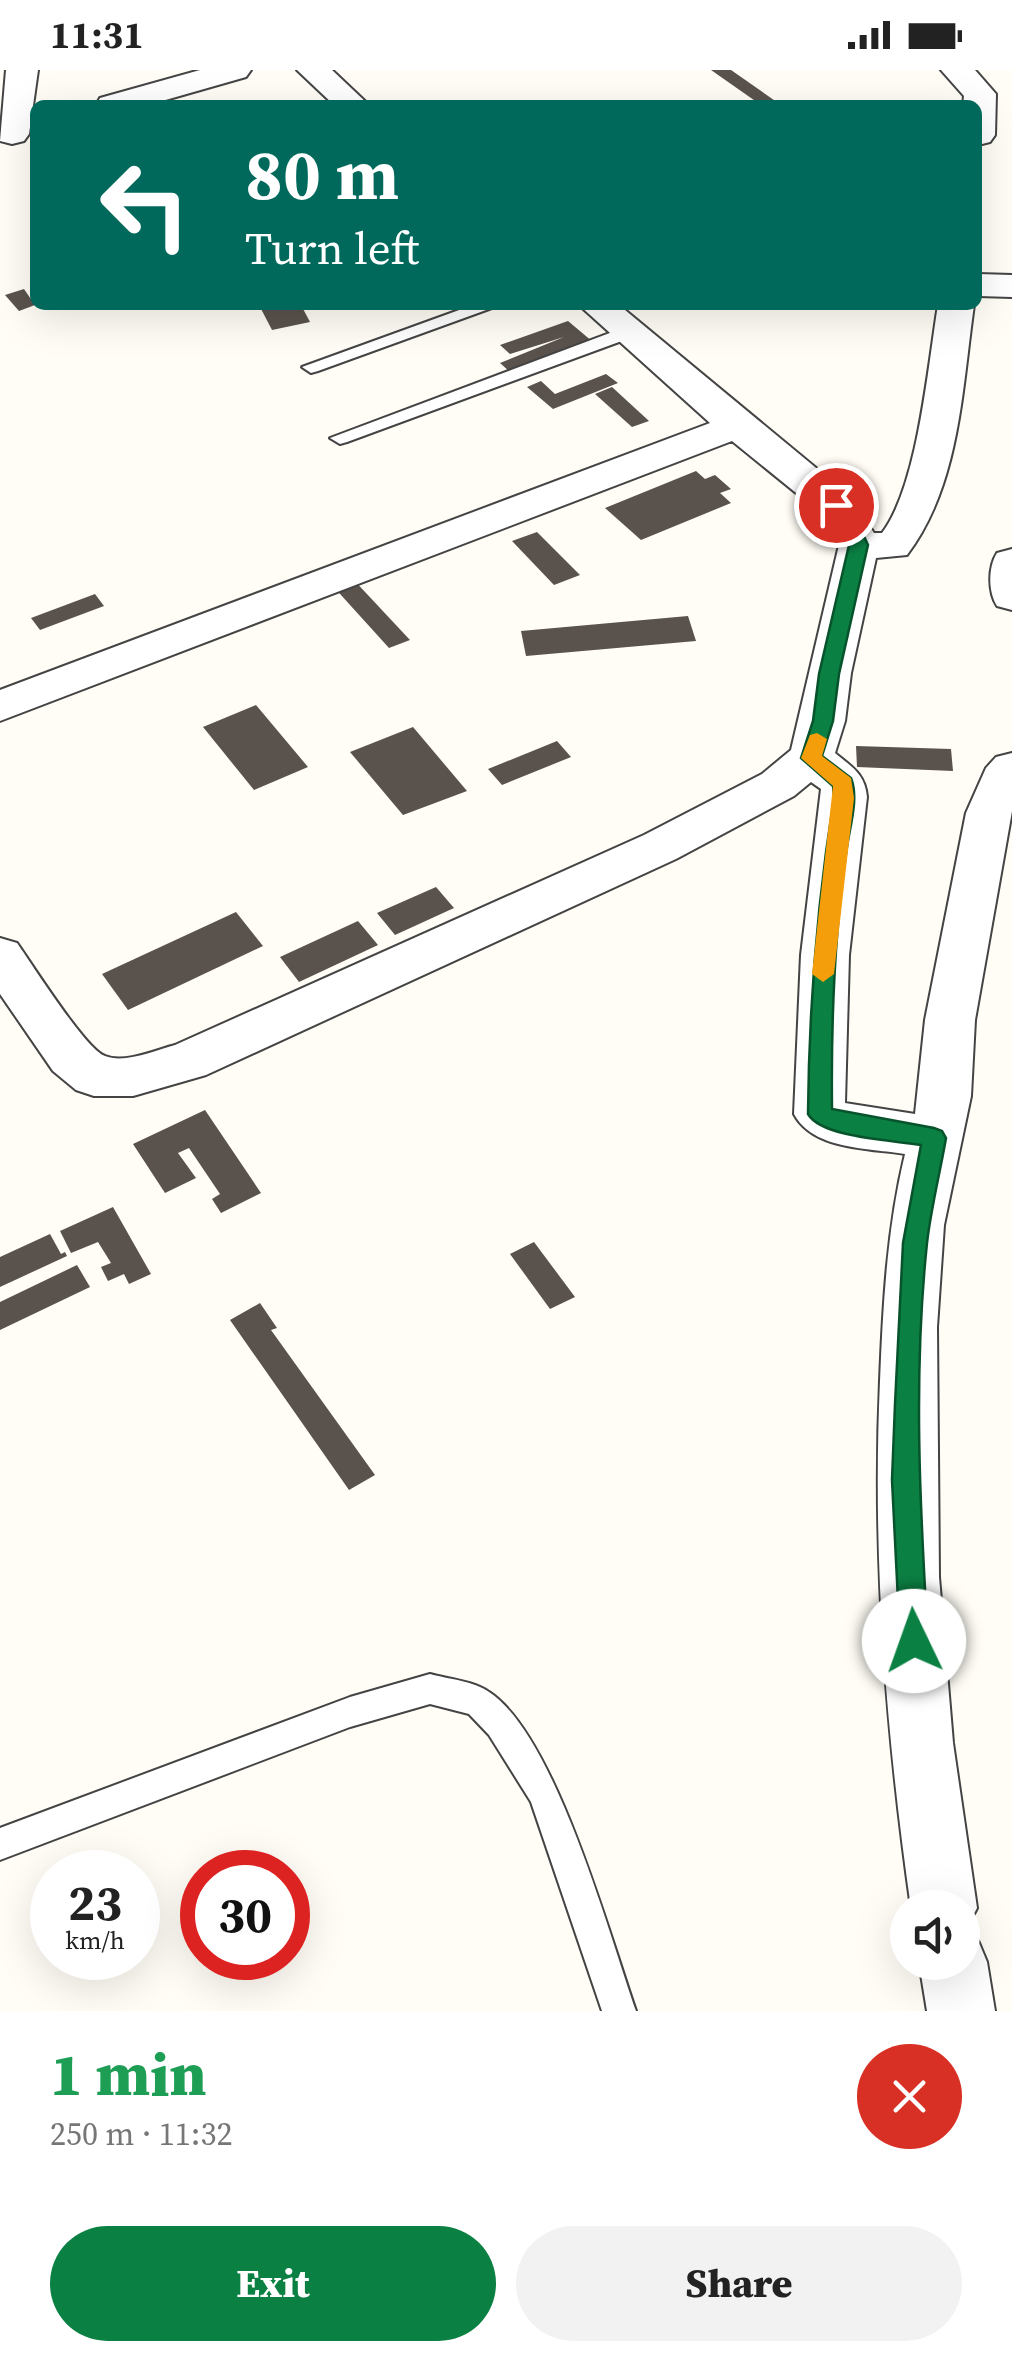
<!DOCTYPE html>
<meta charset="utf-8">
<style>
:root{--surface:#fff;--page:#f2f2f2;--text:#222;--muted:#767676;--accent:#0b8043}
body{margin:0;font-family:"Source Serif 4",serif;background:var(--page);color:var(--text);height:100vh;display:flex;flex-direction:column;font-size:38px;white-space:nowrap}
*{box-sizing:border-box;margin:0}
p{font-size:32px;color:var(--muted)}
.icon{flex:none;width:55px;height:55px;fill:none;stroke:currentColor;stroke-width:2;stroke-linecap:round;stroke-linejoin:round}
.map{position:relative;height:1941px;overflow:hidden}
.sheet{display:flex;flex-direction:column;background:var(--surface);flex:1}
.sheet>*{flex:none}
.top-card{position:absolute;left:30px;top:30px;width:952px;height:210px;border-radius:15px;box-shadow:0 10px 40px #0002;background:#00695c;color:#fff;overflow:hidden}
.tools{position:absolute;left:890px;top:1820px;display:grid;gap:20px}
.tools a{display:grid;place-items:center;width:90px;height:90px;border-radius:50%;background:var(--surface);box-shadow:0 10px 40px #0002;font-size:50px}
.speed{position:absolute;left:30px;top:1780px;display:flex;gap:20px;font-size:50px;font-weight:700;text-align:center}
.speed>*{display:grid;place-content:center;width:130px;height:130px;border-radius:50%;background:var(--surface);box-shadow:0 10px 40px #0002;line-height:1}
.speed small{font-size:25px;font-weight:400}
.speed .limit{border:15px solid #d22;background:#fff;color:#111}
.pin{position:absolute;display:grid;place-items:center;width:85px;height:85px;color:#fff;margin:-42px;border:5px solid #fff;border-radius:50%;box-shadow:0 2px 10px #0007}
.me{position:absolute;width:110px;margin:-55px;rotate:357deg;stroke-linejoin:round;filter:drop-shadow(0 0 8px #0008)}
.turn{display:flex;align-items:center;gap:35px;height:210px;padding:0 50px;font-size:45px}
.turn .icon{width:130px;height:130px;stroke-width:2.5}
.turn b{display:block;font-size:70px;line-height:85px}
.round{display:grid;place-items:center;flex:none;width:105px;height:105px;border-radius:52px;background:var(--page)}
.overview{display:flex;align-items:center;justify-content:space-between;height:170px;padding:0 50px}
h1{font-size:60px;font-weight:800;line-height:75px;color:#1e9e55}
.primary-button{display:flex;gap:20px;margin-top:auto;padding:20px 50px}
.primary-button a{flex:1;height:115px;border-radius:60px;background:var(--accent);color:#fff;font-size:40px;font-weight:800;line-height:115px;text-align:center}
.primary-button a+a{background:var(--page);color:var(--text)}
.status{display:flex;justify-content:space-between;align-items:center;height:70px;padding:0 50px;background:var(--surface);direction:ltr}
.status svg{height:28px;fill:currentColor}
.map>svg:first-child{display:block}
.building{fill:#5a524d}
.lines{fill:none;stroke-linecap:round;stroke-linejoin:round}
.service-casing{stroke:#444;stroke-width:4}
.minor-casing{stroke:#444;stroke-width:4}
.service{fill:#fff;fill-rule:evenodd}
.minor{fill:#fff;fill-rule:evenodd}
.route{fill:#0b8043;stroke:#07532c;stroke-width:2.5}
.slow{fill:#f59e0b}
</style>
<div class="status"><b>11:31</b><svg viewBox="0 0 49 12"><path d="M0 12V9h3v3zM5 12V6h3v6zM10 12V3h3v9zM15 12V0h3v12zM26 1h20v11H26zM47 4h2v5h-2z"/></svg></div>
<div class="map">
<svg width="1012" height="1941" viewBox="0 0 1012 1941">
<rect width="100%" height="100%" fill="#fffdf5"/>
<g class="building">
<path d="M711,0h20l50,35h-20z"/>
<path d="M24,219l11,16 -16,6 -14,-16z"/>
<path d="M259,235h42l9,17 -38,8z"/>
<path d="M568,251l25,21 -83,30 -10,-9 64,-26 -54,17 -10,-9z"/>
<path d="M606,304l12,9 -65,26 -26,-22 14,-6 14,13z"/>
<path d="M612,317l37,34 -17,6 -37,-33z"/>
<path d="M696,401l9,8 10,-4 16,14 -11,4 11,10 -90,37 -36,-32z"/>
<path d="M537,462l43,43 -26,10 -42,-44z"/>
<path d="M351,507l59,63 -21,8 -58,-64z"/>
<path d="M95,524l9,12 -64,24 -9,-12z"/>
<path d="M688,546l8,25 -170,15 -5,-25z"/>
<path d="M256,635l52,62 -54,23 -51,-63z"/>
<path d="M413,657l54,64 -64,24 -53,-63z"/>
<path d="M557,671l14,16 -69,28 -14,-16z"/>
<path d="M856,676l95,3 2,22 -96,-4z"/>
<path d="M436,817l18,21 -59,27 -18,-22z"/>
<path d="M236,842l27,34 -135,64 -26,-36z"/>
<path d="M358,851l20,24 -79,37 -19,-25z"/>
<path d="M205,1040l56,83 -40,20 -9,-14 8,-5 -31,-46 -11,5 18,25 -31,15 -32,-49z"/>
<path d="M113,1137l38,67 -22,10 -5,-10 -16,7 -7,-14 10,-4 -13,-21 -27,11 -11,-22z"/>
<path d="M50,1164l11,20 4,-2 2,4 -67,31v-30z"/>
<path d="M534,1172l41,55 -25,12 -40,-55z"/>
<path d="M77,1195l13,22 -90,43v-28z"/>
<path d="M260,1233l17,25 -6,2 104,145 -26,15 -119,-170z"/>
</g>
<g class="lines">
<g class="service-casing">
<g id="service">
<path d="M473,235h27l-182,66 -7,2 -9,-6z"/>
<path d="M631,255l7,2v8l-291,107 -7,2 -10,-6z"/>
<path d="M430,1604c18,5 44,7 59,18 66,43 120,242 147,319h-34l-71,-209 -42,-67 -20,-21 -39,-10 -80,23 -350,133v-32l350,-131z"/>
</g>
</g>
<g class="minor-casing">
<g id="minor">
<path d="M6,0h32l-9,64 -5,7 -12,3 -12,-3z"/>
<path d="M200,0h51l-5,7 -98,28h-52l4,-7z"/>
<path d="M297,0h35l37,35h-35z"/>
<path d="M941,0h34l21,24 -1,41 -5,7 -12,3v-40h-15l1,-9z"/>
<path d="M978,204l34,1v22l-34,-1z"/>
<path d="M579,235h40l231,191 24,37h8c36,-47 46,-168 56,-228h36c-12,83 -14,180 -67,250l-31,3 -25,115 -6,48 -10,32c17,14 30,21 32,44l-18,158 -4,148 70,11 10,-94 41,-207 20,-45 10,-11 16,-4v58l-37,209 -4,76 -27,129 -7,102 2,250 14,166 24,165 -13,25 13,5 10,24 8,49h-68l-8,-49h43v-54h-51c-25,-175 -39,-350 -31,-527 3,-76 7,-152 25,-227 -36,-6 -92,-4 -111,-40l7,-159 20,-166 -10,-7 -17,14 -118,63 -470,216 -73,21h-39l-18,-6 -23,-19 -53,-77v-56l17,5c15,21 69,107 88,113 20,8 51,-6 70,-11l469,-210 118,-61 29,-24 48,-205 -17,-31 -90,-73 -732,280v-31l710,-267z"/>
<path d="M1012,479v61l-15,-4c-9,-14 -9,-39 0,-53z"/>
</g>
</g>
<use href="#service" class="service"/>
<use href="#minor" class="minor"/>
</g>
<path class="route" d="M836,429l17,14 15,32 -29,129 -6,47 -11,35 29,22c8,20 -1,48 -4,69 -13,87 -16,174 -15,262l102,19 8,3 4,7c-6,35 -15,70 -19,105 -14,132 -7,266 1,398l-4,9 -10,4 -10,-4 -4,-9 -8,-161 3,-76 8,-161 18,-98c-28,-5 -99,-7 -113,-31 1,-107 9,-211 26,-316l-1,-12 -32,-28 12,-37 6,-47 30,-129 -10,-26 -12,-14z"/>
<path class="slow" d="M817,663l10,6 -5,17 29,22 3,20 -20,176 -11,8 -11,-8 21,-188 -32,-28 9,-23z"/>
</svg>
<div class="tools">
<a><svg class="icon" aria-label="sound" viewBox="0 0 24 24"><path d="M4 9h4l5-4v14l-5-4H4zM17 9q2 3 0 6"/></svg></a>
</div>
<div class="speed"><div>23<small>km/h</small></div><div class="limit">30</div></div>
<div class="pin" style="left:836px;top:435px;background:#d93025"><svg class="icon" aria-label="arrive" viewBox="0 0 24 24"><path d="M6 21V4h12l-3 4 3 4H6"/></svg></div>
<svg class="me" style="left:914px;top:1571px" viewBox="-20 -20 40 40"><circle r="19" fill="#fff"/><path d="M0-13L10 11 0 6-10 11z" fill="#0b8043"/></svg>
<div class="top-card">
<div class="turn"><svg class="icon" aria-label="left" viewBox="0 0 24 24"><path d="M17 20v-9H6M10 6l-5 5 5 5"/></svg><div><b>80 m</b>Turn left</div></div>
</div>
</div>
<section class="sheet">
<div class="overview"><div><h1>1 min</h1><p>250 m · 11:32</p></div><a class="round" style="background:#d93025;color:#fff"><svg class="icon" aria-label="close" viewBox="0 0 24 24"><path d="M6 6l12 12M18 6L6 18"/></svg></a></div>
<div class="primary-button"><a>Exit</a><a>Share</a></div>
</section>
